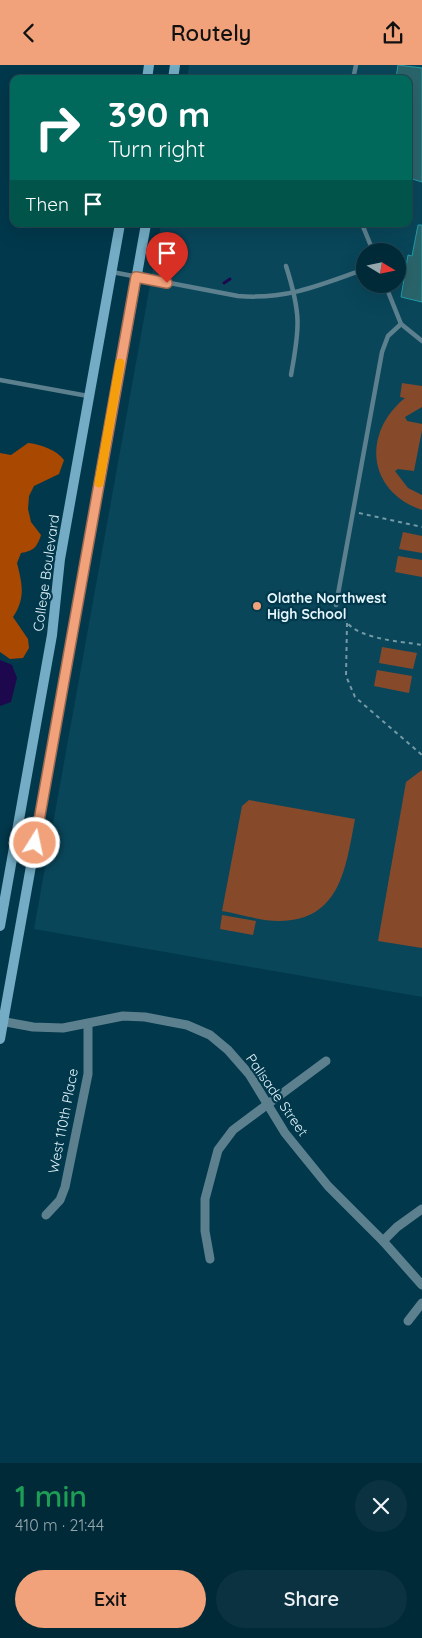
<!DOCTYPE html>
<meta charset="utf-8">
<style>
:root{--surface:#012a38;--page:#0b3240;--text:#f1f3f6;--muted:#96a7ae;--line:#234653;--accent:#f1a27b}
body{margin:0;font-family:Quicksand,sans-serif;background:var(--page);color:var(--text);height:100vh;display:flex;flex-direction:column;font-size:19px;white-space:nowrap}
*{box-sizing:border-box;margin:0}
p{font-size:16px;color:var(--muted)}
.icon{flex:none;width:28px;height:28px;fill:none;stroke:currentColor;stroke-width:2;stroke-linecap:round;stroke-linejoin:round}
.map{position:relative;height:1398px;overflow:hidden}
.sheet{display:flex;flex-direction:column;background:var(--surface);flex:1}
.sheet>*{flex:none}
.guide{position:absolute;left:10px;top:10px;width:402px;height:152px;border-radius:10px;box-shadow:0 5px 20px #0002,0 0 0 1px var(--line);background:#00695c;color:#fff;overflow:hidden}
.needle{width:32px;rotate:100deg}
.tools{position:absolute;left:356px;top:178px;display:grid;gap:10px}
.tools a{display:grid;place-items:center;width:50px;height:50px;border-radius:50%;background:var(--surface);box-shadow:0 5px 20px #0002,0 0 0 1px var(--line);font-size:25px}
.pin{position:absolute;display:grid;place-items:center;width:42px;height:42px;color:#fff;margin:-51px -21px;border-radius:50% 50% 50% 0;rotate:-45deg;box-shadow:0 0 5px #0007}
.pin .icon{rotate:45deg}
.me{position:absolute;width:55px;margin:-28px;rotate:10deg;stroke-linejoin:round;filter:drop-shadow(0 0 4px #0008)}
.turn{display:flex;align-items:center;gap:18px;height:105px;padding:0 15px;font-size:22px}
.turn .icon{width:65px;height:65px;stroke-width:2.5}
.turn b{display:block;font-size:35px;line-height:42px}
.then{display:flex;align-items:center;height:48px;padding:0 15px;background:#0003;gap:10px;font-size:19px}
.round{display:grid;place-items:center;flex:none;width:52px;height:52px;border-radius:26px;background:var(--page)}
.headline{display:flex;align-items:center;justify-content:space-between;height:85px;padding:0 15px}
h1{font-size:30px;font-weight:600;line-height:38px;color:#1e9e55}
.action{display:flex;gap:10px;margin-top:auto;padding:10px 15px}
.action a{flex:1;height:58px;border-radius:30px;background:var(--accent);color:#111;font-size:20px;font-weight:600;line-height:58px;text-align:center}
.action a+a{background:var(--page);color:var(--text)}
header{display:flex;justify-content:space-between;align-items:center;height:65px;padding:0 15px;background:var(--accent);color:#111;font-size:22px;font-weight:600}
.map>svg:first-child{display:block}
.built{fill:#09465a;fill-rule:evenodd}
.green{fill:#864a2b}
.forest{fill:#a94800}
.water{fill:#1d084e}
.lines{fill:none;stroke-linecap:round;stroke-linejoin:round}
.stream{stroke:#1d084e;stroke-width:3}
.building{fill:#2a646b;stroke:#219ba9}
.path{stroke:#7599a5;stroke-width:2;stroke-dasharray:4 4;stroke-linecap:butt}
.service{stroke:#5d808f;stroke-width:4.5}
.minor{stroke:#5d808f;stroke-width:9}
.secondary{stroke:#73acc4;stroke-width:10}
.route-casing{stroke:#9d6950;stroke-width:12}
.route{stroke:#f1a27b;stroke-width:9}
.slow{stroke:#f59e0b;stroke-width:9}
.poi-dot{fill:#f1a27b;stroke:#01384b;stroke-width:2}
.labels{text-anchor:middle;stroke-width:4.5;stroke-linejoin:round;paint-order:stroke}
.street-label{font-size:14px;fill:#e4f5fc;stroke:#01384b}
.poi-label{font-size:14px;font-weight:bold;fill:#e4f5fc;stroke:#01384b;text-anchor:start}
</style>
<header><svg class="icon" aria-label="back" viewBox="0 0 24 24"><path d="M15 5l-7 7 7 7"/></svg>Routely<svg class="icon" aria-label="share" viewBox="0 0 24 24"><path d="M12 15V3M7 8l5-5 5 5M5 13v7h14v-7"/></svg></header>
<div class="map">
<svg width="422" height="1398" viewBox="0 0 422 1398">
<rect width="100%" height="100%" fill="#01384b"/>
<path class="built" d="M189,0h233v932l-388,-68 127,-705h248v-145h-222zM365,186h33v33h-33z"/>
<g class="green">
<path d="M402,318l20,3v21l-17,10 2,4 15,3v6l-8,41 -16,-2 -3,2 13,17 14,7v15c-55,-19 -60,-77 -17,-112l-5,-1z"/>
<path d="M403,467l19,4v17l-23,-4z"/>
<path d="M398,491l24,4v17l-27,-5z"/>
<path d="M382,582l35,6 -4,16 -34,-6z"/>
<path d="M377,605l35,6 -3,17 -35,-7z"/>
<path d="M422,705v178l-44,-7 28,-159z"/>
<path d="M249,735l106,19c-9,47 -14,102 -76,102 -19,0 -39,-7 -57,-10l20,-105z"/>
<path d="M222,850l34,6 -3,14 -33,-6z"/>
</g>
<path class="forest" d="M28,378c12,1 29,7 36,17l-5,14 -25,12 -5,10 -1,13 3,13 10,13c-4,12 -7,16 -20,18l-4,10c5,21 9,34 -4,54l15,22 1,9 -6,10 -13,1 -10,-7v-199l11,2z"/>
<path class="water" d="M0,595l12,5 5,13 -6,24 -11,4z"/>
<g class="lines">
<path class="stream" d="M224,218l6,-4"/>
</g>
<g class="building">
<path d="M398,0l24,3v114l-13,-4v-99l-13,-1z"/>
<path d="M418,160h4v77l-21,-5 7,-42 4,1z"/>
</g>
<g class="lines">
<g class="path">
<path d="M359,448l63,14"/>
<path d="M342,545c1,29 58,31 80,35"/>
<path d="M347,558l-1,53 9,21 67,58"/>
</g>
<g class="service">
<path d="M353,14l3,-14"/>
<path d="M362,159l11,27"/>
<path d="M286,201c15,47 14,61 5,109"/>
<path d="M112,207l126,24c48,4 83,-11 127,-27"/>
<path d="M385,219l16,40 21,17"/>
<path d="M0,315l88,16"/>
<path d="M336,540l46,-253 6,-16 13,-12"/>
</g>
<g class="minor">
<path d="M0,956l33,6 30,1 60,-12 22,1 42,8 23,10 18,15 21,24 36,59 43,53 55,55 39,44"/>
<path d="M46,1150l14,-15 5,-13 23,-113v-50"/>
<path d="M383,1176l14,-14 25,-18"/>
<path d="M210,1194l-5,-28v-32l13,-49 15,-20 93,-69"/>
<path d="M408,1256l14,-18"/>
</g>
<g class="secondary">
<path d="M147,14l2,-14"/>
<path d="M173,14l2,-14"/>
<path d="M0,861l52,-291 8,-76 60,-335"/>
<path d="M0,974l146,-815"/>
</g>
</g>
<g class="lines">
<g class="route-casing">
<path id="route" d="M35,778l101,-566 31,6"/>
</g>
<use href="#route" class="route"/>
<path class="slow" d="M99,418l21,-120"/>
</g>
<circle class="poi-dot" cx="257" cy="541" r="5"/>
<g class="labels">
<g class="street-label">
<text transform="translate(46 508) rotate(-82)" y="5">College Boulevard</text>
<text transform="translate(277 1030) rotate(55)" y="5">Palisade Street</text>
<text transform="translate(63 1056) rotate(-79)" y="5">West 110th Place</text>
</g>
<g class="poi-label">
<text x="267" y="538">Olathe Northwest<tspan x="267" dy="16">High School</tspan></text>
</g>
</g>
</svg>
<div class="tools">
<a><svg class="needle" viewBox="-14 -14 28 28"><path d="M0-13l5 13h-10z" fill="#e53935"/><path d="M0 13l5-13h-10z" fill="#96a7ae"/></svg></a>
</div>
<div class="pin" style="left:167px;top:218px;background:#d93025"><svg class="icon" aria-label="arrive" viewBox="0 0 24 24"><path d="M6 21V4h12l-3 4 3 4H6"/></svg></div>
<svg class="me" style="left:35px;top:778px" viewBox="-20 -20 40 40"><circle r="17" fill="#f1a27b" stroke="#fff" stroke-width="3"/><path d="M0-11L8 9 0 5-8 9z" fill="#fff"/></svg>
<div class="guide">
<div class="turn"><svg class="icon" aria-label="right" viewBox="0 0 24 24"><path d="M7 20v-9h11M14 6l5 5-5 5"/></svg><div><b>390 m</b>Turn right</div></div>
<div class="then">Then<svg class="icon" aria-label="arrive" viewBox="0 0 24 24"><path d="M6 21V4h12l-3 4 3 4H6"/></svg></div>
</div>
</div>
<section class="sheet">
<div class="headline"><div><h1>1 min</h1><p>410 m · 21:44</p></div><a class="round"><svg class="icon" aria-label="close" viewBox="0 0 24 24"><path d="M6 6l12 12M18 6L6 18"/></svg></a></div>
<div class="action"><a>Exit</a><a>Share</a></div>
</section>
